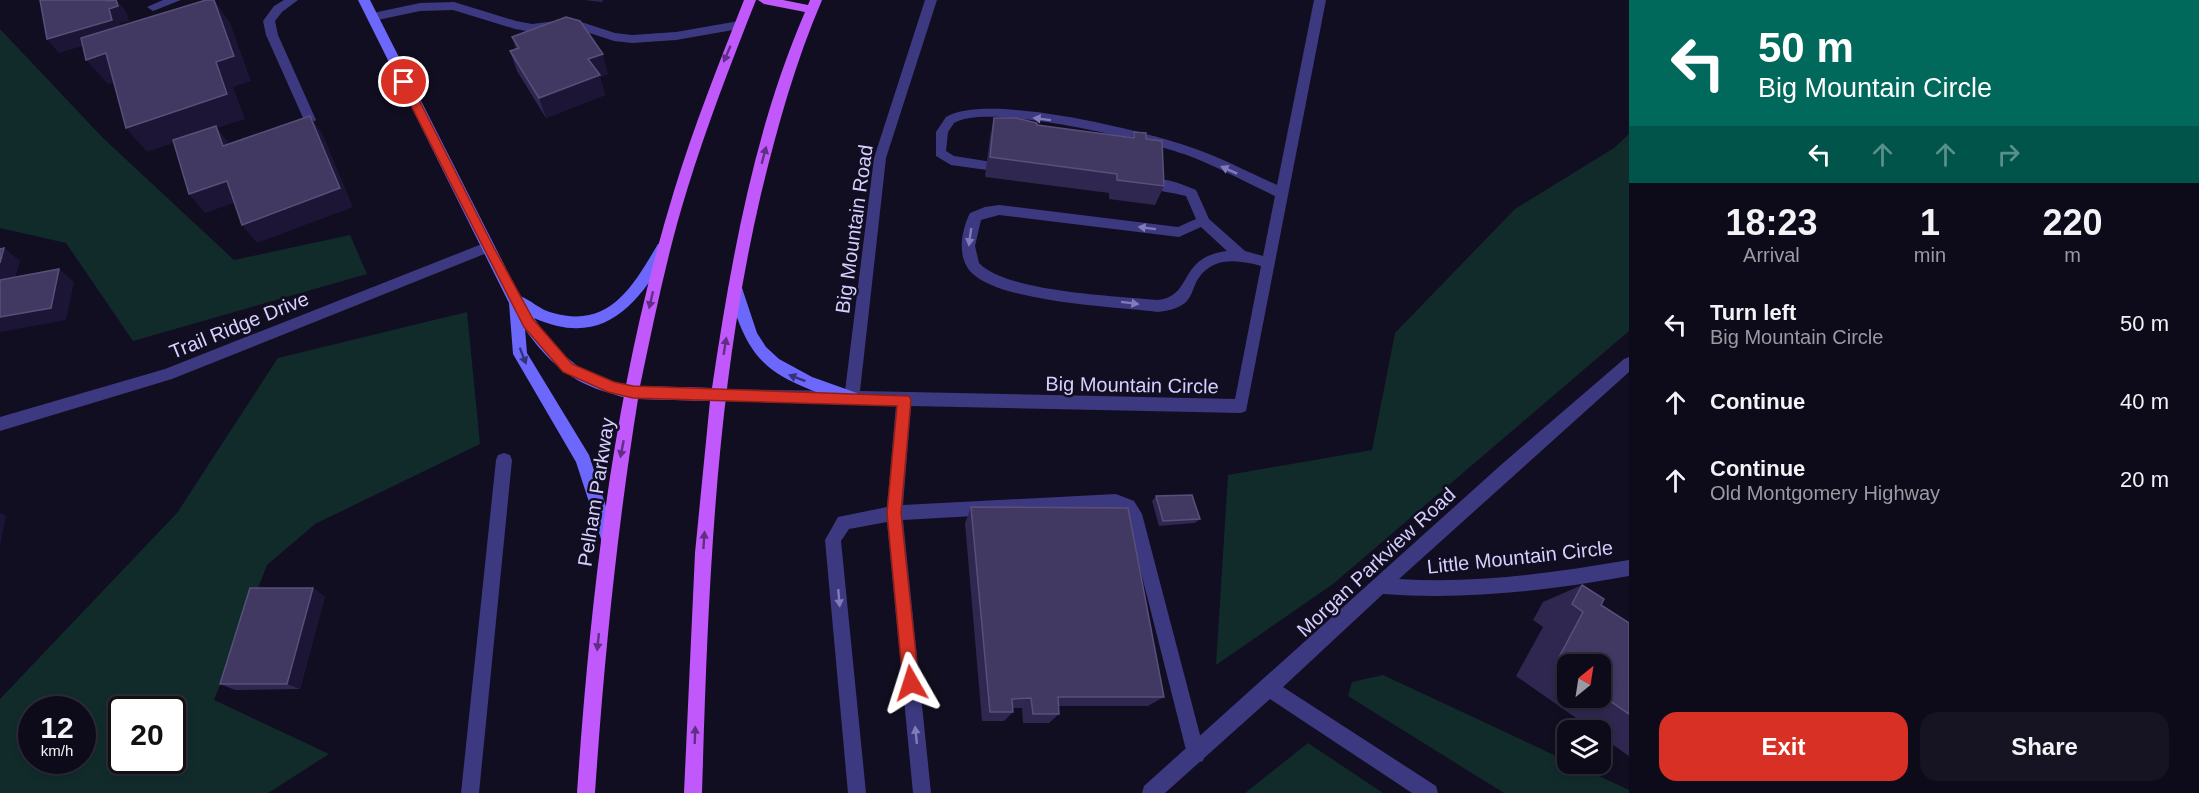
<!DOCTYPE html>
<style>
:root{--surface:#0d0a19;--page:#161322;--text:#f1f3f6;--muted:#9a9aa2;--line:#2d2b38;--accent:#d93025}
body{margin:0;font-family:Arial,sans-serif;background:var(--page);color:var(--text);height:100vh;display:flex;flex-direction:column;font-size:22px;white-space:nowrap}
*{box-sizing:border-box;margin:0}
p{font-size:20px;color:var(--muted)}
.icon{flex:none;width:33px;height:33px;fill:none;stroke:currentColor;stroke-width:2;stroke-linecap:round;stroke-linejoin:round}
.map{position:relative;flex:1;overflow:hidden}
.sheet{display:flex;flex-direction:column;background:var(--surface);width:570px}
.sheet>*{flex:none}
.top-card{background:#00695c;color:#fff;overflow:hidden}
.needle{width:39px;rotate:30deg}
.tools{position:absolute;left:1557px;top:654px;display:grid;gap:12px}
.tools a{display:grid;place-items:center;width:54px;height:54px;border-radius:12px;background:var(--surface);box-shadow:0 3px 9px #0003,0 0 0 2px var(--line);font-size:30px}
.speed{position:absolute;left:18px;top:696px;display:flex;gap:12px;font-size:30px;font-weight:700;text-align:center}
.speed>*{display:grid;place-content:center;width:78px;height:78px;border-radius:50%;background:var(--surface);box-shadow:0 3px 9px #0003,0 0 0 2px var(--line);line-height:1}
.speed small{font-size:15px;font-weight:400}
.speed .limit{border:3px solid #111;border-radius:9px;background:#fff;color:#111}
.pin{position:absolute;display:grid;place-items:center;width:51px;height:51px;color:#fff;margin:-26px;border:3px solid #fff;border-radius:50%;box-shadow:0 2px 6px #0007}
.me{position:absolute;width:66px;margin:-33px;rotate:354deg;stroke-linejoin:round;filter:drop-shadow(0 0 4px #0008)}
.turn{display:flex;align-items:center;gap:21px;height:126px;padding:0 30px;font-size:27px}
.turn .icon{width:78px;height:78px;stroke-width:2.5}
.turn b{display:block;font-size:42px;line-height:51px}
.lanes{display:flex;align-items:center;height:57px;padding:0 30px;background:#0003;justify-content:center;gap:30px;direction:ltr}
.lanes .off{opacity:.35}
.eta{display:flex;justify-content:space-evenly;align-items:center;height:102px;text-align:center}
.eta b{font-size:36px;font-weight:700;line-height:42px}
.primary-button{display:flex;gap:12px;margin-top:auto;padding:12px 30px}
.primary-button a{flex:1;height:69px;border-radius:18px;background:var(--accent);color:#fff;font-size:24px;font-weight:700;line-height:69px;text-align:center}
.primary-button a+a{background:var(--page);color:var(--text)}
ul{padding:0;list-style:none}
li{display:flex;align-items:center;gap:18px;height:78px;padding:0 30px}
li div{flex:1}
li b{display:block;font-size:22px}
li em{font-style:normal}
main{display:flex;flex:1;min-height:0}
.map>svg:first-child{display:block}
.green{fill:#112b2b;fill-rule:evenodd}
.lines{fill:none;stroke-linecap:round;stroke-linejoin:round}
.lane{fill:#3d3980;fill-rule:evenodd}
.street{fill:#3d3980;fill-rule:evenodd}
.secondary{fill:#6d68fc;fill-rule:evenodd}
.primary{fill:#c158fc;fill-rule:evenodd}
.wall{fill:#2f274f;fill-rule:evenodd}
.shaded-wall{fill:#1c1535}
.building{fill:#413962;stroke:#58507a;stroke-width:1.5}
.oneway{fill:#602f84}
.oneway2{fill:#817cb9}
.oneway3{fill:#363279}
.route{fill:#d93025;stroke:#8d1f18;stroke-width:1.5}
.labels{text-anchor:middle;stroke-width:5;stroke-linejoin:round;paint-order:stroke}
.street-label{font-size:20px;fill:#d5cffe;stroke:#110e21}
</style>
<main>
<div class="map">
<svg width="1629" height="793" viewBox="0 0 1629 793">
<rect width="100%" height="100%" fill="#110e21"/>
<g class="green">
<path d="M0,29l103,109 131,122 116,-25 17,39 -234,67 -67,-98 -66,-15z"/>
<path d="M1629,134v197l-296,253 -117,81 12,-190 144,-25 23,-117 120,-124 99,-61z"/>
<path d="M467,312l13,132 -165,80 -48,41 -53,135 115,54 -61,39h-268v-94l177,-186 101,-155zM32,710h50v50h-50zM122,710h50v50h-50z"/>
<path d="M1383,675l246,115v3h-125l-156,-97 4,-14z"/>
<path d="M1308,743l75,50h-138z"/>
</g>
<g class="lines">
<g class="lane">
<path d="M163,0h18l-28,11 -6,-4z"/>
<path d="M284,0h14l-16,12 -7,9 3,14 38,85 -6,4 -6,-4 -38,-85 -3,-14 11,-15z"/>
<path d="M925,0h12l-51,158 -26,233 375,8 26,-133c-22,-6 -48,-10 -63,13 -5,8 -6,18 -13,24 -8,6 -18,8 -27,9 -43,-5 -155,-10 -185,-38 -17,-15 -12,-43 -3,-61l15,-6 14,-2 179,22 18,-8 -10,-23c-10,-3 -34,-5 -38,-11 10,-12 35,0 48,5l13,29 36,32 18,5 12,-60c-30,-14 -60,-31 -91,-42 -40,-14 -195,-52 -230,-31l-6,9 -2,19 8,5 38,6v6l-5,2 -36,-5 -15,-9v-24l10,-15c42,-25 200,14 247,31 29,10 57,25 84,37l37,-185h12l-80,411 -5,2 -330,-7 -8,99 213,-11 18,7 8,13 63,240 -2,7 -7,2 -7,-2 -2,-7 -60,-237 -5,-6 -6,-3 -213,12 28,273h-18l-26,-271 -38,7 -8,12 25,252h-18l-23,-253 13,-23 49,-10 9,-102 -178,-4 -5,-1 -2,-5 2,-5 5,-1 127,2 29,-233zM999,215l180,22 22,-10 26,24c-50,6 -33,45 -69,49 -42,-4 -152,-8 -179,-37l-4,-17 6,-26z"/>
<path d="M454,2l62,19 16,3 40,-5 43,14 17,2 44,-3 63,-11 6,4 -6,4 -63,11 -44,3 -18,-2 -43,-14 -39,5 -17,-3 -62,-19 -33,1 -47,10 -6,-4 6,-4 47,-10z"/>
</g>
<g class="street">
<path d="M487,242l5,1 2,4 -2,4 -320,128 -172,52v-14l165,-48z"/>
<path d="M1629,357v15l-230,207c77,5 154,-6 230,-19v16c-82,15 -163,24 -246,18l-100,93 153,99 2,7h-26l-142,-94 -105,94h-23l2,-7 358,-322 122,-105z"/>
<path d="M504,453l6,2 2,5 -33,333h-18l35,-333 2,-5z"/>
</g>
<g class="secondary">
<path d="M358,0h12l150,296c11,4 20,14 33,17 57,16 80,-27 105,-69h10l2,4c-31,57 -67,101 -136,70 16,24 36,48 64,59 13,5 27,6 40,10l2,5 -2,5c-9,3 -19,-1 -28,-4 -38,-10 -63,-32 -85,-64l2,24 62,102 27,82 -2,5 -6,3 -6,-3 -26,-80 -63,-108 -4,-51z"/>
<path d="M735,282l7,6 15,45 9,14 13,12 33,18 45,16 3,5 -3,5 -5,2c-77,-28 -102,-33 -124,-117z"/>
</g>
<path class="primary" d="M744,0h12c-25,63 -49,125 -69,190 -20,64 -33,130 -47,196l72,2c19,-127 42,-258 93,-376l-41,-8 -6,-4h25l25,5 2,-5h12c-27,63 -45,128 -61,194 -46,197 -53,398 -59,599h-18l11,-240 15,-152 -72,-2c-21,131 -34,261 -43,394h-18c14,-203 37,-407 97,-602 20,-65 45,-128 70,-191z"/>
</g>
<g class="wall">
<path d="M584,0h19l-1,2z"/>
<path d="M512,37l96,37 -8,3 5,18 -59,23 -29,-47 -7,-20 6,-2z"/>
<path d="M994,118l43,7 95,12 2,-5 12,7 18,47 -9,19 -46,-6v-6l-124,-16 5,-40z"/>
<path d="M1156,496l44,23 -5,4 -36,3 -7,-25z"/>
<path d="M971,507l193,190 -16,9h-89v8l-10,9h-26l-1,-15h-10l1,4 -9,9h-22l-17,-198z"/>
<path d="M1582,585l19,20 28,18v133l-29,-20v-6h-7l-77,-54 27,-49 -10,-7 10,-18zM1568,664h32v34h-32z"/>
<path d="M325,596l-25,93 -65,1 -15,-6z"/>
</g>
<g class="shaded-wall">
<path d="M106,0h11l10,13 2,8 -9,2 3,11 -64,19 -12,-14z"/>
<path d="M214,0l16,23 21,58 -18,6 12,32 -28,9 14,18h-8l-7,-18 -69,24 -21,-24z"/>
<path d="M106,53l21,25 -19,6 -22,-24z"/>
<path d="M603,54l5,20 -8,3 5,18 -59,23 -7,-20 49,-39z"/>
<path d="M310,116l13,19 30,72 -96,36 -15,-18z"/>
<path d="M227,181l15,19 -37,13 -16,-19z"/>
<path d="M4,248l16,13 -9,32 -11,-9v-21z"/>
<path d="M59,269l15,13 -8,38 -66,12v-15z"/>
<path d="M0,513l6,3 -6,30z"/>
<path d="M313,588l12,8 -25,93 -13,-5z"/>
</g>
<g class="building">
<path d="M40,0h66l1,1 9,-1 2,6 -9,3 3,11 -65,19z"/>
<path d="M206,0h8l20,56 -18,6 11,32 -101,34 -20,-75 -20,7 -5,-22z"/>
<path d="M566,17l14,4 23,33 -15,5 12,16 -61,23 -29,-47 9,-3 -7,-11z"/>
<path d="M310,116l30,72 -98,37 -15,-44 -38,13 -16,-54 43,-14 7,20z"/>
<path d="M994,118h22l21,5v2l97,13v-6l12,1v6l16,2 2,45 -47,-6v-6l-127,-17z"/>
<path d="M4,248l-4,15v-14z"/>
<path d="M59,269l-8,39 -51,9v-37z"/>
<path d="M1192,495l8,24 -37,2 -7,-25z"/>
<path d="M971,507l157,1 36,189h-106l1,17h-26l-2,-16 -19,1 1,13h-23z"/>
<path d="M1582,585l22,14 -3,6 28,18v91l-29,-20v-30h-32v7l-12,-8 27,-51 -11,-8z"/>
<path d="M250,588h63l-26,96h-67z"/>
</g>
<defs><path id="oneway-solid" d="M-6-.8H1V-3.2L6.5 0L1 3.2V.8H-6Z" transform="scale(1.5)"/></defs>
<g class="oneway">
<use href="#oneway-solid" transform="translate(727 54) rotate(113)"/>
<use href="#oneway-solid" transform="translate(764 155) rotate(-75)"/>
<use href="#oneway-solid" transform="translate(651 300) rotate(103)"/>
<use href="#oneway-solid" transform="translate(725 346) rotate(-81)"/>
<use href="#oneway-solid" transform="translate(622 449) rotate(101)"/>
<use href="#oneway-solid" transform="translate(704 540) rotate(-86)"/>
<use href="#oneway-solid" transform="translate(598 642) rotate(96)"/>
<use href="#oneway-solid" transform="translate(695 735) rotate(-88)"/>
</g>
<g class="oneway2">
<use href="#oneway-solid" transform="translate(1042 119) rotate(-173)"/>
<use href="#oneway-solid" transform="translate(1229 170) rotate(-156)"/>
<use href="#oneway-solid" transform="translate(1147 228) rotate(-173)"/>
<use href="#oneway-solid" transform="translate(970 237) rotate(98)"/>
<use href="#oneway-solid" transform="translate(1130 303) rotate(7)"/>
<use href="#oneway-solid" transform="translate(839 598) rotate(85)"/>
<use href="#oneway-solid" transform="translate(916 735) rotate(-96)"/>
</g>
<g class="oneway3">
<use href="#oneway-solid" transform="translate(523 356) rotate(69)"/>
<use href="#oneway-solid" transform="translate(797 378) rotate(-159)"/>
</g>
<path class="route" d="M404,78l6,4 83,164 40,73 39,45 42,18 19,4 276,10 2,4 -10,113 18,170 -3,5 -5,3 -6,-3 -2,-5 -16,-170 10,-107 -264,-8 -25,-6 -45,-20 -39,-45 -125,-245z"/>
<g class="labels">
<g class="street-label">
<text transform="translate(854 229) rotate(-82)" y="7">Big Mountain Road</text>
<text transform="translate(239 325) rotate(-22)" y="7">Trail Ridge Drive</text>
<text transform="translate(1132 385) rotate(1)" y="7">Big Mountain Circle</text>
<text transform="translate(596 492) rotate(-81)" y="7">Pelham Parkway</text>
<text transform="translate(1520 557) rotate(-6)" y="7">Little Mountain Circle</text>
<text transform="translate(1376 562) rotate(-43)" y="7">Morgan Parkview Road</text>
</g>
</g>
</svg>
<div class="tools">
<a><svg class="needle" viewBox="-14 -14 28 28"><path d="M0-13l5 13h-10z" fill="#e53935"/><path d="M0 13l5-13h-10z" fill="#9a9aa2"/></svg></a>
<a><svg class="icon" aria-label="layers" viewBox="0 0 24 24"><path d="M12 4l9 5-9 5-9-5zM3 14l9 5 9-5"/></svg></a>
</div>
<div class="speed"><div>12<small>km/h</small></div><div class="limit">20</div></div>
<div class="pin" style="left:404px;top:82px;background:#d93025"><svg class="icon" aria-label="arrive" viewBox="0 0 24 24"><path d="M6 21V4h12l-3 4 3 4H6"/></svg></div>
<svg class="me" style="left:911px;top:683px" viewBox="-20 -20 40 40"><path d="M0-17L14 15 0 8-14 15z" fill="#d93025" stroke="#fff" stroke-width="4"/></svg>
</div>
<section class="sheet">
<div class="top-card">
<div class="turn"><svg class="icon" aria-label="left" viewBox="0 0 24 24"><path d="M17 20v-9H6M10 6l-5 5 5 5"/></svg><div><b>50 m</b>Big Mountain Circle</div></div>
<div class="lanes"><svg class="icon" aria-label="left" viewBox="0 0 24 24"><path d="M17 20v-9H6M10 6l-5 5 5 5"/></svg><svg class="icon off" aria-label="ahead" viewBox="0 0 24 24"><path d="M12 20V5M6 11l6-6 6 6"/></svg><svg class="icon off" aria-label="ahead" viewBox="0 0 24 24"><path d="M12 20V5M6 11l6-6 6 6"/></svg><svg class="icon off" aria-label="right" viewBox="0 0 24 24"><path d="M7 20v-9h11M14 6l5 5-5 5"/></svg></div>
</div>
<div class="eta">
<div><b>18:23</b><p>Arrival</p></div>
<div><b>1</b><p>min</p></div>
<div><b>220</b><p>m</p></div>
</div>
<ul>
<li><svg class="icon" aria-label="left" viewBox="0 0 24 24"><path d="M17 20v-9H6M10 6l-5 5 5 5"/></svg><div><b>Turn left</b><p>Big Mountain Circle</p></div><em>50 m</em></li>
<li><svg class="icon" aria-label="ahead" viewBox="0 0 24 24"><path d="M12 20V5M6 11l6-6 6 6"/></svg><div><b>Continue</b></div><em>40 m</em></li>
<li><svg class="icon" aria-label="ahead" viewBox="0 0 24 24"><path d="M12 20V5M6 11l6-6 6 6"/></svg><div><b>Continue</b><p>Old Montgomery Highway</p></div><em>20 m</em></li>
</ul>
<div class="primary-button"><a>Exit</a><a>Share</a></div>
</section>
</main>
